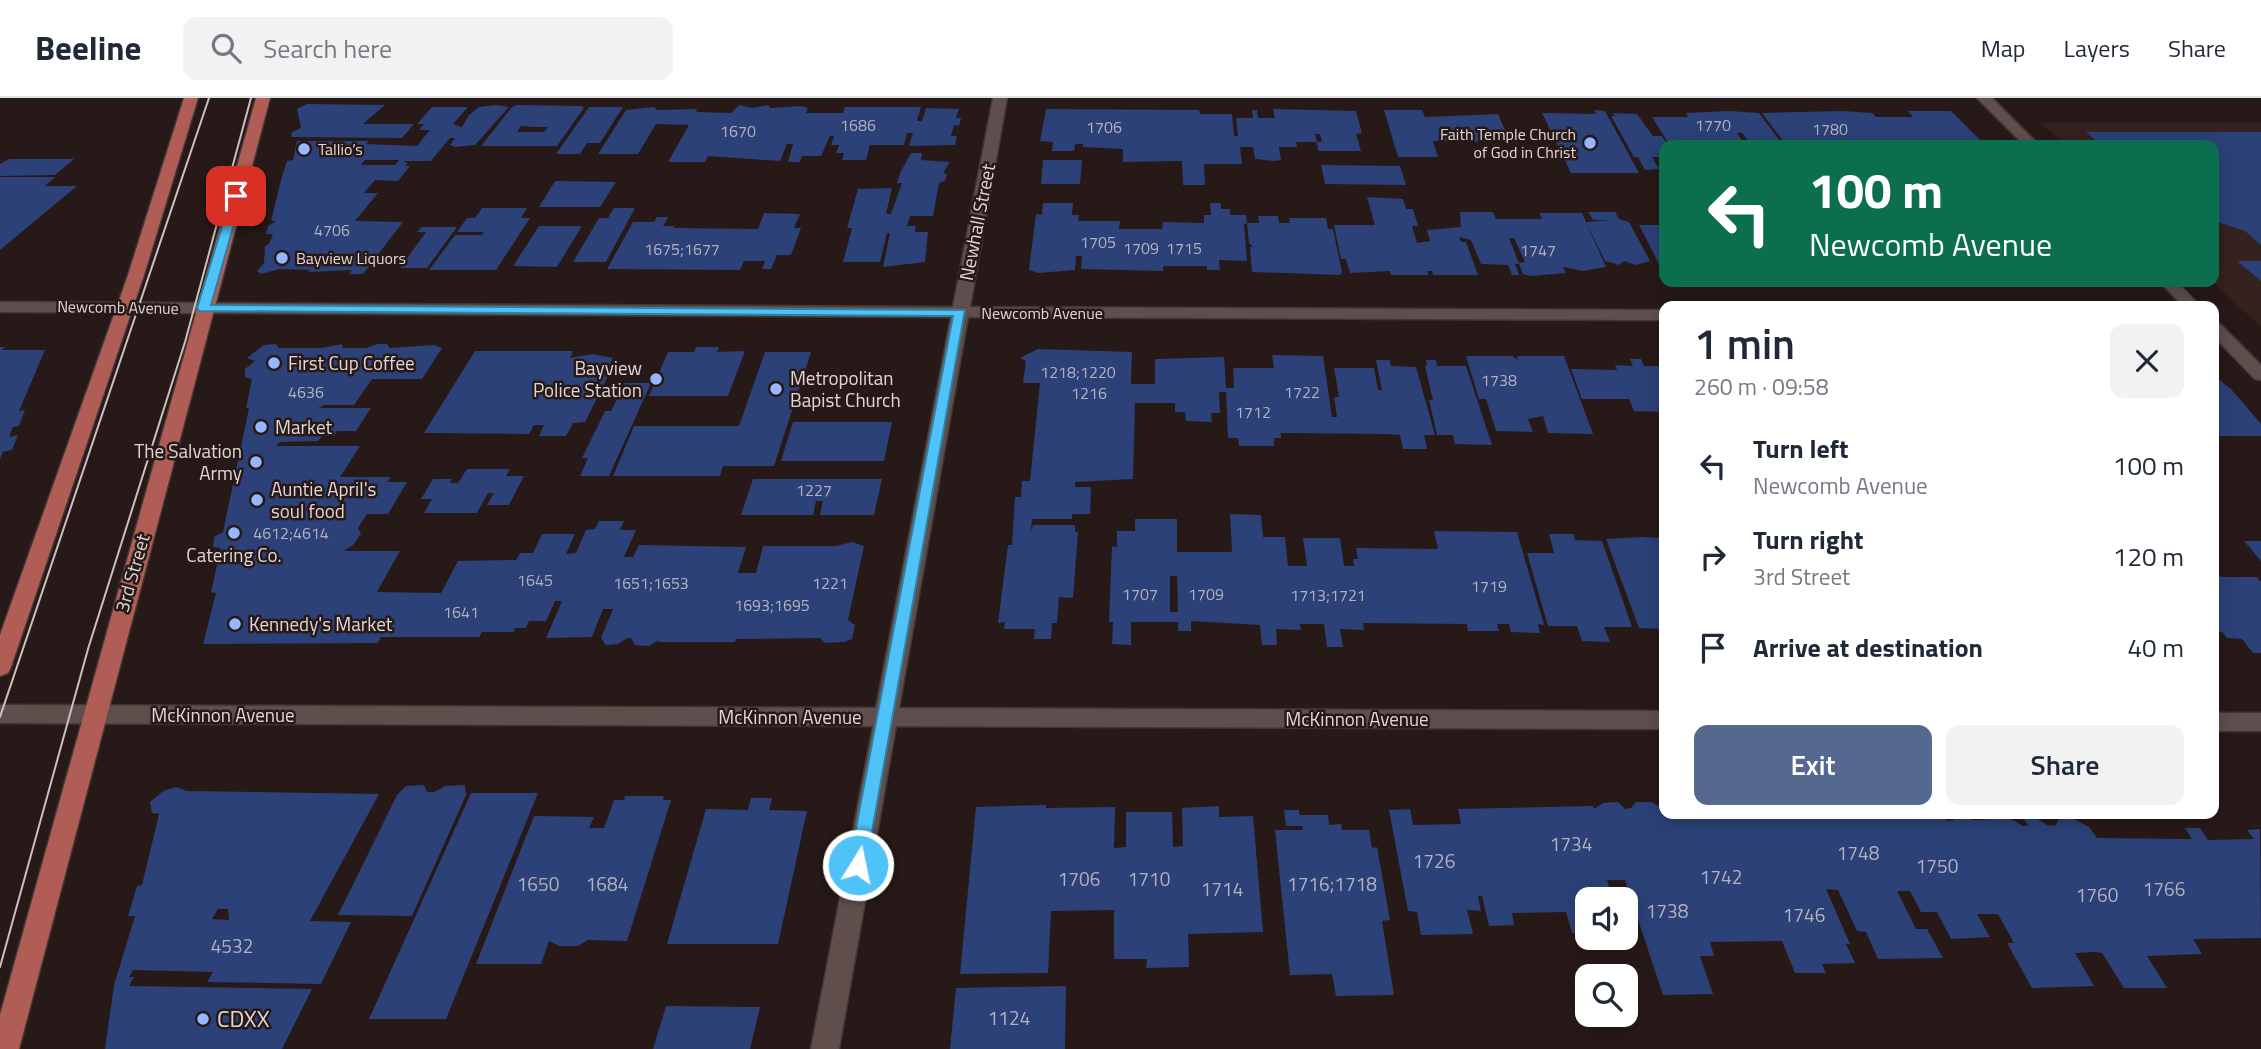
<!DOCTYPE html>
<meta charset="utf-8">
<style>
:root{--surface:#fff;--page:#f2f2f3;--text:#1f2937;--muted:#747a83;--line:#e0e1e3;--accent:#556890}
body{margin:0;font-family:"Titillium Web",sans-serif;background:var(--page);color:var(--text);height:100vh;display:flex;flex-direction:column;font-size:26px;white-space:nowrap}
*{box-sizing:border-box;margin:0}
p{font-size:23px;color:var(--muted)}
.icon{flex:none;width:38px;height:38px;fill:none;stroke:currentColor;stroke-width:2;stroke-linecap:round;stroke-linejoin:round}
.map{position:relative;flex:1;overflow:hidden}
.sheet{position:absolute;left:1659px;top:203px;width:560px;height:518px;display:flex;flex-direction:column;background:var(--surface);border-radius:14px;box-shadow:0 4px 18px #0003}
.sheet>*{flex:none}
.hud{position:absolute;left:1659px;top:42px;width:560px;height:147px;border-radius:14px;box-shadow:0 4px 18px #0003;background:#0b6e4f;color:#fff;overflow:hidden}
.fabs{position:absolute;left:1575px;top:789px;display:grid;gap:14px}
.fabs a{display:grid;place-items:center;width:63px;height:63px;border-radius:14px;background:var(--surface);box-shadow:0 4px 18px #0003;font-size:35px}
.pin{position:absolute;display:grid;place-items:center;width:60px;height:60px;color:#fff;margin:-30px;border-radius:14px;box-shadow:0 4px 10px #0006}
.me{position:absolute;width:77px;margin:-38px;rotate:10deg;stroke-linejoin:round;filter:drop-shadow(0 0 5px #0008)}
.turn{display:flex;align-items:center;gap:24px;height:147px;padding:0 35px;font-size:32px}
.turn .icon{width:91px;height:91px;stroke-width:2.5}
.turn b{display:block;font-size:49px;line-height:60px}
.round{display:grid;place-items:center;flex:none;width:74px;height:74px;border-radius:14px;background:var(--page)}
.head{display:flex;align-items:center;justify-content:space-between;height:119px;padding:0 35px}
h1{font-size:42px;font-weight:600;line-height:52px}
.button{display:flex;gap:14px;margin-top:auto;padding:14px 35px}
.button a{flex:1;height:80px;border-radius:14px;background:var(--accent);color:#fff;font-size:28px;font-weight:600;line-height:80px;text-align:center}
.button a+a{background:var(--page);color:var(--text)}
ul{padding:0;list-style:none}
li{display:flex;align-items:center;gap:21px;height:91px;padding:0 35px}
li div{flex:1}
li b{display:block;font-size:26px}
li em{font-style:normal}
header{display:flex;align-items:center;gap:42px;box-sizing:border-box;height:98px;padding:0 35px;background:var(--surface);border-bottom:2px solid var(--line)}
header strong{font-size:33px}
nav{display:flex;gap:38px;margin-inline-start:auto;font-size:24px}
.search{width:490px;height:63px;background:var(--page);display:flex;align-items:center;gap:18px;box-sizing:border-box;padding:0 24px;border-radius:14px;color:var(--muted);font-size:26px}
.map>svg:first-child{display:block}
.built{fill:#35211e}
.building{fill:#2b4177;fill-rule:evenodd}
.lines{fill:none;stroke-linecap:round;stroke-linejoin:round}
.minor-casing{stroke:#413636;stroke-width:3}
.major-casing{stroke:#413636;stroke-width:3}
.minor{fill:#5f4e4c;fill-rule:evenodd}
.major{fill:#af5d55;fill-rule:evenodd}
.tram{stroke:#cbc0bf;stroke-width:2}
.route{fill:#4fc3f7;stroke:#337fa1;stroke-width:2}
.poi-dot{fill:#96b6fd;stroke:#271917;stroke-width:2.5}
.labels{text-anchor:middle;stroke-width:5;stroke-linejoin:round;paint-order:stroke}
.number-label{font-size:16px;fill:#b4b1be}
.far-poi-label{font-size:16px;fill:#e1d6d5;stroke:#271917;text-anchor:start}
.far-street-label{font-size:16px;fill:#e1d6d5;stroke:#271917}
.street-label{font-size:19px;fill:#e1d6d5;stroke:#271917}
.poi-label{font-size:19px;fill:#e1d6d5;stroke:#271917;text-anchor:start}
.near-number-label{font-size:19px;fill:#b4b1be}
.near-poi-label{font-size:23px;fill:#e1d6d5;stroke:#271917;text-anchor:start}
</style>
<header>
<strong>Beeline</strong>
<div class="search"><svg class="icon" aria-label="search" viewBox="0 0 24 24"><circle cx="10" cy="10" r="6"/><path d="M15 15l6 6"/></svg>Search here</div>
<nav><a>Map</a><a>Layers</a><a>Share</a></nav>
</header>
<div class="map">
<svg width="2261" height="951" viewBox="0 0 2261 951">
<rect width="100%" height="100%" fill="#271917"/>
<path class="built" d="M2041,25h220v204l-48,-45 1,-137h-149z"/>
<g class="building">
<path d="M307,6l78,1 -22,19h51l-12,14 -111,-1 1,-5 9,-4 -4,-19z"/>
<path d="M496,7l13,2 -34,38 -20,2 -5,-2 5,-7h-5l-19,23h-28l5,2 -3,3h5l-12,15 -23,-1 -11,13h14l-23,28 48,1 -40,52h-14l3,-4 -44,2 2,-2 -30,-1 -19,5 -4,-3 7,-8 1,-17 4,-2 4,-10h-7l2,-8 8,-5h-5l10,-41 6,-19 6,-1 4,-19h72l-3,3 51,2 13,-16h-11l5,-6h-7l15,-17h36l-15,17 9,3 7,-12 10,-8zM365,62h34l-4,5h-34z"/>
<path d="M517,7l65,1 2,2 -27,38h-76l31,-39zM521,28l13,1h14l-4,5h-27z"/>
<path d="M739,7l13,3 16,-3 2,3 32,-2 6,2 -2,5h37l2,-6h76l-4,14h5l4,-13 33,1 -3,9h5l-2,8 -5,-1 -3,11h6l-2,9 -46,1 4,-13h-6l-3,12h-34l-4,15h-24l2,-7h-8l3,-8h-8l3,-9h-4l-9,20h-19l-2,6h-12l5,-18h-6l-7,17 -72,-5 -3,6h-37l21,-37 -33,-1 -18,30h-40l28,-44 28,-3 3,3 40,-1 -1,3 35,1z"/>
<path d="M589,9h34l-23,36h-13l-7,11h-24z"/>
<path d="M1046,11l153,1 1,4h32l2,22h4l-2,-18h17l-1,-8h5l1,8h17l-2,-9 83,2 6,22 -6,1 5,17h-43l-1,-9h5l-2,-8h-5l2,8h-21l1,5h-18l2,13 -6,1 -20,-2 -2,-12h-13l2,17h-38l1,21h-22l-1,-24 -59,1v-13l-40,-2v-3h-8l-1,7h-22l1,-9 -13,-1z"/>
<path d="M1384,12h38l3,7 73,-3 12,28 -77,-1 5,16h-40z"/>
<path d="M1594,12l11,1 34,62h-68l-29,-60 54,1z"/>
<path d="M1728,13l31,2 24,32h-32l-9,-12h-5l8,12 -76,-1 -17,-27h36l-2,-4z"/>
<path d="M1842,13l30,2 4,4h37l6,7 -11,-13h43l34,34h-45l-4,-4h-6l4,4h-28l-3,-4h-6l4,4h-115l-24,-32z"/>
<path d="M1613,15l24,1 16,22h9l6,9h-4v12h-12l7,12 -14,1 -7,-13h-4l-23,-41h4z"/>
<path d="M2086,34h175v113l-16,-14 -31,-10v-76h-113z"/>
<path d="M911,55h11l-1,7 29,2 -7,11 4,1 -2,7 -6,2 -6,33h-23l-3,10h9l-1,6h13l-3,30 -42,5 7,-34h-3l-7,29h-37l9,-34h-5l11,-39 34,-1 -6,26h5l11,-31h-5l3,-10z"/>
<path d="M9,61h65l-19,16 -55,1v-12z"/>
<path d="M1043,62h39l-2,24h-39z"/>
<path d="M1321,67l79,1 6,19 -81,-1z"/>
<path d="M0,79h55l-10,9h32l-77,64z"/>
<path d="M555,83l61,1 -16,25h-61z"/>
<path d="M1367,99l36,2 3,10h7l5,17h-6l5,17 13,-2 -3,-11 34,-3 -1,-15h33l3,7h46l-3,-6h43l24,54 -23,4 -20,-4 3,6 -36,3 -7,-2 -4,-10h-4l4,11h-7l-4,-10 -27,-1 -10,-24 -12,-3 2,5h5l12,33h-45l-1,-4h-5l2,4h-38l-1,-4 -40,2 -4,-14h-5l-7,-34h41zM1509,140h5l11,24 -6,1z"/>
<path d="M1043,105h30l-1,12h7l-1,6h42l-1,8h43l1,-7 41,1v-8h7l-1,-12h11v6h9v6h16l1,8h12l-1,-7h20l1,7h11l-1,-5h37l2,11h5l9,43 -2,3 -88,-3 -2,-25h3l-4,-4 -2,-20 -3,1 3,37 -28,-1 1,10h-13v-4h-44v5l-82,-2 1,-13h-6l-1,14 -37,3 -9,-3 7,-56 6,1z"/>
<path d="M482,110h45l-6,10h9l-34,52h-67l26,-35h27l2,-3h-27l10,-14h8z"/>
<path d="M614,110h21l-29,54h-33l26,-44h9z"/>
<path d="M1588,114h27l4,7 10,3 21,39 -14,4 -12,-4 -5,4 -14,-4 -19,-39 26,-2h-19z"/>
<path d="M764,115l36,1 -6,14h7l-10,27h-14l-6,14h-9l3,-8h-21l-4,9 -133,-1 26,-47h21l3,-5h11l-5,9h12l-2,2 85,1z"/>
<path d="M1639,127h25v43h-3z"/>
<path d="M539,128h43l-25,41 -44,-1z"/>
<path d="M422,129h35l-30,41h-27l26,-36h-9z"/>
<path d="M2240,163h21v20l-23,-19z"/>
<path d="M276,246l3,4h43l20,-4 1,4h23l12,-4h9l3,4 44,-3 8,3 -20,31h-50l-18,26h-29l-7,3h53l-15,23h-19l-3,5h-12l-4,5 -38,1 -4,4h84l-20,31h51l-4,5h20l-19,32h-21l-9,14 3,6 -8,11 -9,6h56l-23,41 64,1 17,-32 58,-1 4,-7h13l9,-19h33l-9,20 10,-1 10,-23 9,-1 4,-8h25l-4,9h16l-12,27h9l6,-12 107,2 -8,26h18l7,-27h73l16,-4 12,4 -16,74 7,5 -3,14 -8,3 -19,1 -5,-5 -84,1 -1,3h-77l1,-2 -10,6 -14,-1 -4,-7h-4l-9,6 -12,1 -5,-7 12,-29h-10l-11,28 -46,1 16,-37h-7l-9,20h-17l-3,7h-11l-1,4h-32l-3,5h-98l-3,6 -175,1 13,-51 -5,-1 10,-44 -8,-1 1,-10 9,-5 26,-124h-3l6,-29 -7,-2v-8l10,-8 -8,-3 17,-13z"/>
<path d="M0,249h5l-3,3h43l-26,61 6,-1 -6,16 -6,1 -4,10 9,-2 -6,15 -9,2 -3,7z"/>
<path d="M696,249h23l-2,5 28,-1 -17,45h-79l19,-44h26z"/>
<path d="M1038,251l94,3 -1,32h24v-25l69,-2 2,31h8l-1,-20h41l-2,-13 51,1 9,61h5l-3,-20h5l-5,-29h40l4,22h4l-6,-30h14l1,6 25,1 19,68h-11l3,14h-24l-3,-14 -13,-1 -106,-1v5h-7v8h-35l-1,-8h-10l-2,-46h-7l1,21h-9l1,9 -26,-1 -1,-9h-10v-9h-40l-2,76 -58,3v5h16l-1,27h-18v5h-40l-1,12 2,-6h42v7h3l-5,66 -14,-1 -2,26h-5l-1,16h-17l1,-10h-31l1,-7 -7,1 10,-78h4l3,-48h6l1,-16h8l10,-98h-17l3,-22 -6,-3z"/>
<path d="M475,253h98l-3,7 23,-4 20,4 -8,16h4l-24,48 -12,1 -7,13h-27l5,-11h-10l-5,9 -105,-1z"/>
<path d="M765,254h46l-37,114h-51l-3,10h-107l21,-50h105z"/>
<path d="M1466,258h46l6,4 -1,-4h47l29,78 -45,-1 -5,-17 -15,3 5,13 -37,-1 -10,-32h-7z"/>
<path d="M1630,261h11l3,7h20v46l-30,-1 -5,-12h-47l-11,-30 46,1 -2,-5 18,1z"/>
<path d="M1426,262h10l1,6h29l26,79 -37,-1 -2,-9h-16l-8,-35h4l-8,-34h2z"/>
<path d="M2214,278l17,13 30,35v12h-41l-6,-5z"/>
<path d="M625,285h26l-42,93h-29l8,-18h-6l23,-47h6z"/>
<path d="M793,324h99l-8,39h-103z"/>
<path d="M467,371h43l-4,7h18l-15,29h-22l7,-12h-6l-11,20h-53l8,-14h-11l12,-20h19l-2,4h8z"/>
<path d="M753,381h129l-8,36h-54l3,-14h-7l-3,14h-72z"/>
<path d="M1230,416l31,1 2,22h22l3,29h19l-4,-28h37l4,28h10l-1,-7h5l-2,-11 82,1 -4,-18 83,1 27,93 -6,-1 2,9 -29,-1 -2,-8h-12l2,7h-31l-1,-7 -104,-1 1,7 -24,-1 3,18h-16l-3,-23h-24l1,6 -25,-1 1,16h-15l-2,-20 -69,-4v10h-13v-9h-47v23l-19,-1 1,-22h-4l3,-76 5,1v-16h18v-12h42v33h55zM1170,478h7l1,36h-8z"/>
<path d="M1549,436h25l1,6 27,1 30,86h-28l6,15 -28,-1 -5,-15h-29l-21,-73h27z"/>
<path d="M1642,439l22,1v91l-25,-1 -33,-89z"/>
<path d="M2244,443h17v20z"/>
<path d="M2214,470l7,9h36l4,5v71h-8l-11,-14 -15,-1 -5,-6h-8z"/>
<path d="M424,687l3,7h7l11,-6 20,-1 1,10 -54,121 -74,-1 59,-120 9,-9z"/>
<path d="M176,689l11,4 192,3 -69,127 41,1 -30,62 -114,-2 6,-10 -80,-2 -4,7h5l-5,9 183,3 -30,60h-177l9,-64 21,-69h-7l9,-30 5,-1 17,-71 -7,-1 -2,-11 13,-11zM218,811h10l1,11 -17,-1z"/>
<path d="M471,695h67l-92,226h-77z"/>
<path d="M625,698h39l-1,4h8l-44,141 -39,-1 -10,6h-19l-10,-5 -8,23h-65l58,-148 60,1 -5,11h15l10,-28h10z"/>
<path d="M751,700h21l-3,12 38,1 -29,133h-111l39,-135 42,1z"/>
<path d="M1618,704l7,7 6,-1 5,-6h16l12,8v4h279l4,7 7,-1 -4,-6h15l8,6h11l3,-6h15l21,12 5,-1 -4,-6h14l9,6 8,1 5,-8h12l17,9 8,11 95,1 -7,-11h15l8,12 46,-1 -7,-9 13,-1 1,109 -68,1 9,15 -55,2 20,32h-43l-22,-35 -7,-1 -20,1 19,33 -62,2 -25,-45h7l-16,-29h-21l13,23 -39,2 -14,-27h-16l-11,-21h-13l19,38h11l16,29 -65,1 -12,-27 -9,-1 -19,-41 -12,-1 24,55h-4l9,19 -33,1 4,9h-31l-13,-32 -72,1 4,14h-14l13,38 -50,1 -38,-115h-18l6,20h-26v32l-15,1 -6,-21 -54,1 2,12 -25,1 -7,-30h-4l3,15 -14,-1 6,24 -52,1 -4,-23 -9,-1 -19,-101 21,-1 3,16 48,-1 -3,-15 135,-3 1,3 9,-6z"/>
<path d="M1046,707v3l69,-1 -1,41 12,-1v-35h46l1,35 10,-1 -1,-38 37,-2v11l34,-1 10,116 -75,2 1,33 -43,1 1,-9h-33v-49l-63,1 -3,62 -88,1 16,-167z"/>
<path d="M1284,712h15v5h29l1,10 12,-1 1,6h27l3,18 5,-1 13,73 -8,1 12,74 -58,1 -4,-22 -42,1 -15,-145h27l1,-4h-17z"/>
<path d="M1066,888l-1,63h-115l6,-61z"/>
<path d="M666,908l94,1 -10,42h-97z"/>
</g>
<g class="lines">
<g class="minor-casing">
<g id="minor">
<path d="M993,0h14l-37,209 694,3v10l-696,-3 -69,391 765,3v18l-768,-3 -57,323h-28l62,-323 -873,-3v-18l876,3 75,-391 -951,-5v-10l953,5z"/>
<path d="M1977,0h15l47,47h-15z"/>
<path d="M2160,184h17l23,24h-17z"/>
<path d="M2214,225l6,1 41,41v15l-6,-1 -41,-42z"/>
<rect x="2214" y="615" width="47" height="18"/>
</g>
</g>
<g class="major-casing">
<g id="major">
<path d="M184,0h14l-54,177 -133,392 -3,6 -8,3v-41l128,-360z"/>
<path d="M256,0h14l-251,951h-19v-34z"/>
</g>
</g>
<use href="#minor" class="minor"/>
<use href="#major" class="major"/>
<g class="tram">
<path d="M0,619l209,-619"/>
<path d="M0,869l88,-318 97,-307 66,-244"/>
</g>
</g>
<path class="route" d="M232,96l10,2 -31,109 754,5 -100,561 -7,2 -7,-2 -2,-6 104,-549 -754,-5 -2,-3z"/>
<g class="poi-dot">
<circle cx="1590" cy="45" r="7"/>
<circle cx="304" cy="51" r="7"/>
<circle cx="282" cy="160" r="7"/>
<circle cx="274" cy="265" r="7"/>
<circle cx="656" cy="281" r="7"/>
<circle cx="776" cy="291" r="7"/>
<circle cx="261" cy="329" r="7"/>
<circle cx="256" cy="364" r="7"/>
<circle cx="257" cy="402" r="7"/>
<circle cx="234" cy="435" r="7"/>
<circle cx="235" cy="526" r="7"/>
<circle cx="203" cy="921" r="7"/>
</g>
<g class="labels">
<g class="number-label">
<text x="858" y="33">1686</text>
<text x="1713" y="33">1770</text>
<text x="1104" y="35">1706</text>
<text x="1830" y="37">1780</text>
<text x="738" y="39">1670</text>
<text x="332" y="138">4706</text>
<text x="1098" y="150">1705</text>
<text x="1141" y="156">1709</text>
<text x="1184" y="156">1715</text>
<text x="682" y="157">1675;1677</text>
<text x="1538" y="158">1747</text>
<text x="1078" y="280">1218;1220</text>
<text x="1499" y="288">1738</text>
<text x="306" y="300">4636</text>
<text x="1302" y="300">1722</text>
<text x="1089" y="301">1216</text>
<text x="1253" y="320">1712</text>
<text x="814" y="398">1227</text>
<text x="291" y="441">4612;4614</text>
<text x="535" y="488">1645</text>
<text x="651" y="491">1651;1653</text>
<text x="830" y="491">1221</text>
<text x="1489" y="494">1719</text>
<text x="1140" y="502">1707</text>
<text x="1206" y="502">1709</text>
<text x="1328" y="503">1713;1721</text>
<text x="772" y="513">1693;1695</text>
<text x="461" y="520">1641</text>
</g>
<g class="far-poi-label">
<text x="1576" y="42" text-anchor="end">Faith Temple Church<tspan x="1576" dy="18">of God in Christ</tspan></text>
<text x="318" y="57">Tallio’s</text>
<text x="296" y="166">Bayview Liquors</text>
</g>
<g class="far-street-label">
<text transform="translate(118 209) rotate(1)" y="6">Newcomb Avenue</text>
<text x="1042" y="221">Newcomb Avenue</text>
</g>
<g class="street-label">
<text transform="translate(977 124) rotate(-79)" y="7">Newhall Street</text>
<text transform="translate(132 475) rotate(-74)" y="7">3rd Street</text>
<text x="223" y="624">McKinnon Avenue</text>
<text x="790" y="626">McKinnon Avenue</text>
<text x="1357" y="628">McKinnon Avenue</text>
</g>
<g class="poi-label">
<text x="288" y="272">First Cup Coffee</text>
<text x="642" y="277" text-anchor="end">Bayview<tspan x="642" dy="22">Police Station</tspan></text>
<text x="790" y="287">Metropolitan<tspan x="790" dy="22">Bapist Church</tspan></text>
<text x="275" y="336">Market</text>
<text x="242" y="360" text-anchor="end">The Salvation<tspan x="242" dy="22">Army</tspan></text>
<text x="271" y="398">Auntie April's<tspan x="271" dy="22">soul food</tspan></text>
<text x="234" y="464" text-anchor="middle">Catering Co.</text>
<text x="249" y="533">Kennedy's Market</text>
</g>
<g class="near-number-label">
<text x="1571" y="753">1734</text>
<text x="1858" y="762">1748</text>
<text x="1434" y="770">1726</text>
<text x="1937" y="775">1750</text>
<text x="1721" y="786">1742</text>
<text x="1079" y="788">1706</text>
<text x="1149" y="788">1710</text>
<text x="538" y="793">1650</text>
<text x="607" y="793">1684</text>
<text x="1332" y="793">1716;1718</text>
<text x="1222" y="798">1714</text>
<text x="2164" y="798">1766</text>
<text x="2097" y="804">1760</text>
<text x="1667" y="820">1738</text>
<text x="1804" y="824">1746</text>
<text x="232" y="855">4532</text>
<text x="1009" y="927">1124</text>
</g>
<g class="near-poi-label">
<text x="217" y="929">CDXX</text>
</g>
</g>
</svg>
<div class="fabs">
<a><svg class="icon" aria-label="sound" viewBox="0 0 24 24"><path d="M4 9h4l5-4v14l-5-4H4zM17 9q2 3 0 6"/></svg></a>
<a><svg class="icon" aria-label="search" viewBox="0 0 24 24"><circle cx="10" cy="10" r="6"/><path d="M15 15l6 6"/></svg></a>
</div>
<div class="pin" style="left:236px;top:98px;background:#d93025"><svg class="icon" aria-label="arrive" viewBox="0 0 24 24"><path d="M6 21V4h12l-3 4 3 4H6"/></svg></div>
<svg class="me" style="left:858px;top:767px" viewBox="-20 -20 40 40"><circle r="17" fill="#4fc3f7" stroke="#fff" stroke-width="3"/><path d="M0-11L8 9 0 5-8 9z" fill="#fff"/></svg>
<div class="hud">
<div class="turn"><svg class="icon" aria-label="left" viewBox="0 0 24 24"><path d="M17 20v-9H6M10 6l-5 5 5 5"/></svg><div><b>100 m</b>Newcomb Avenue</div></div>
</div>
<section class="sheet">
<div class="head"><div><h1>1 min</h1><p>260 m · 09:58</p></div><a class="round"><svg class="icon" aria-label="close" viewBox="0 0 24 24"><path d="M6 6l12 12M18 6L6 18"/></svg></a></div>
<ul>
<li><svg class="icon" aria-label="left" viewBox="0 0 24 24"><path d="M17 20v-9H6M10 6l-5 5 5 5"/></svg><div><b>Turn left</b><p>Newcomb Avenue</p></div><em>100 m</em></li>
<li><svg class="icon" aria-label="right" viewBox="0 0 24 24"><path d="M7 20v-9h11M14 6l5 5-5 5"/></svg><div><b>Turn right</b><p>3rd Street</p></div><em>120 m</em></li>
<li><svg class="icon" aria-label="arrive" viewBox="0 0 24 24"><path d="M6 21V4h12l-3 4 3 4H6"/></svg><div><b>Arrive at destination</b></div><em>40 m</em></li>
</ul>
<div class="button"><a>Exit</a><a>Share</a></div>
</section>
</div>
